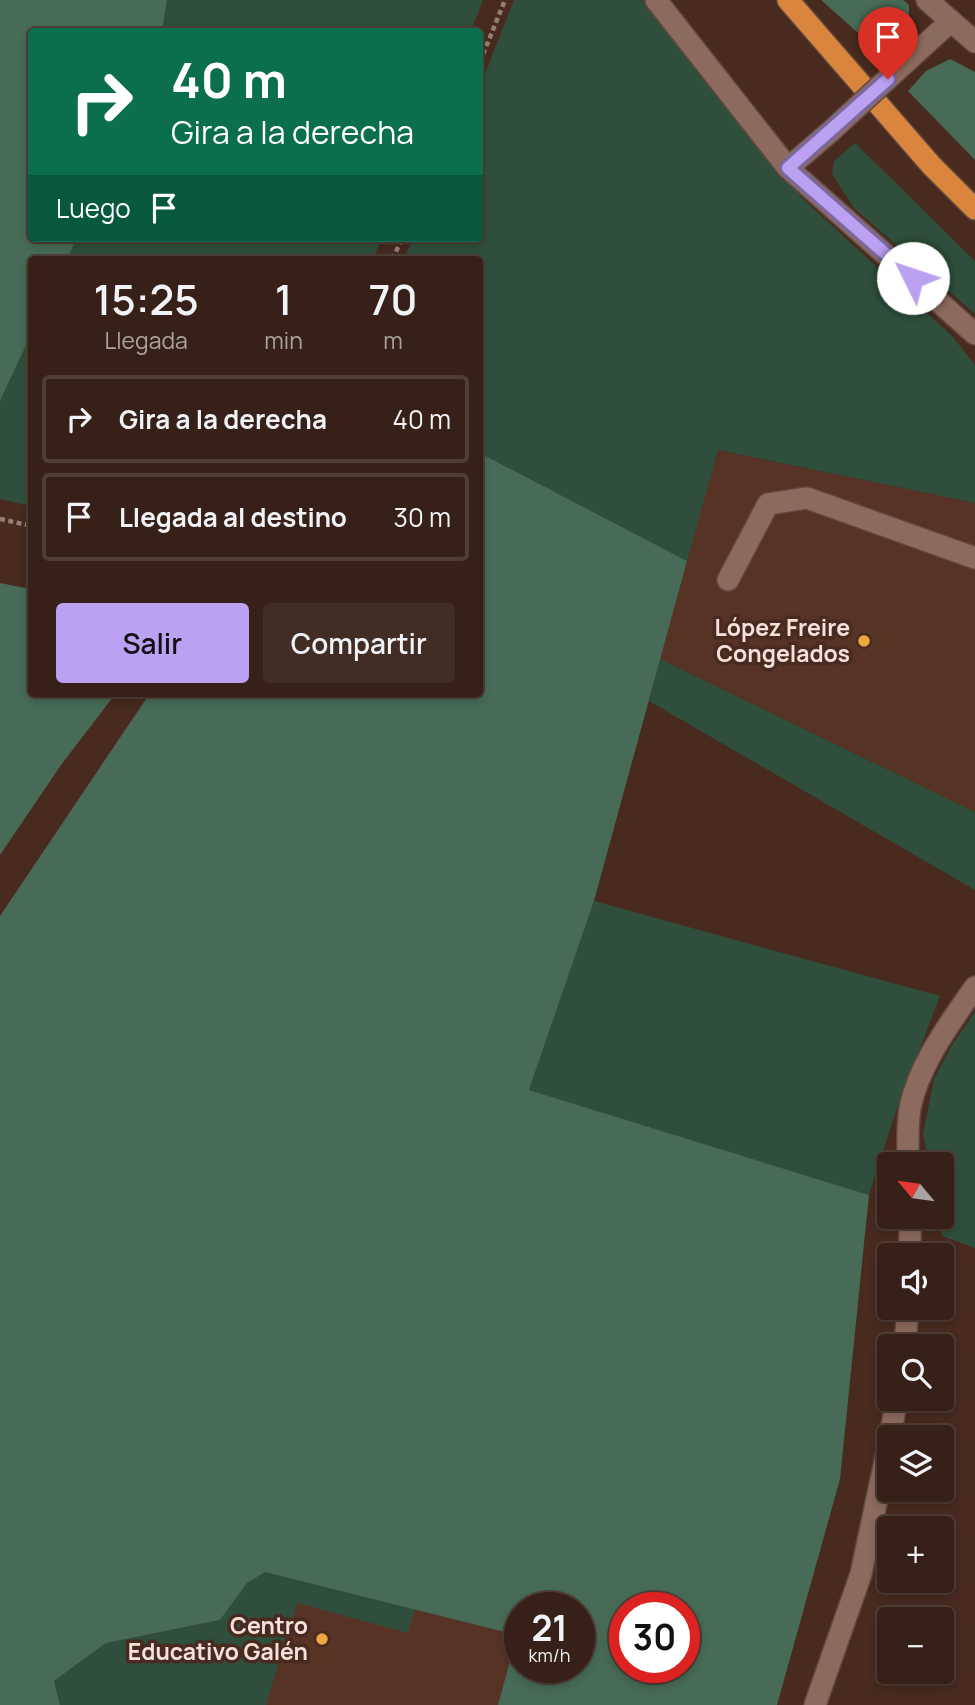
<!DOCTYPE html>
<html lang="es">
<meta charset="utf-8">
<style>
:root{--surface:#362017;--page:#412d24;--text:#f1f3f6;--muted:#aaa3a1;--line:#503e36;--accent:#bca0f2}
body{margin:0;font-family:Manrope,sans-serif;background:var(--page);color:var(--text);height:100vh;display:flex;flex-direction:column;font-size:26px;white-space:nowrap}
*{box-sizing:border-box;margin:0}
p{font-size:23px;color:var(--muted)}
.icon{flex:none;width:38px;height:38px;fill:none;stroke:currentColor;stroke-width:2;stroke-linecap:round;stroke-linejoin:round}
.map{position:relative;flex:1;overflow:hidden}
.panel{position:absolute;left:28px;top:256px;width:455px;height:441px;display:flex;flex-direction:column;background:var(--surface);border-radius:7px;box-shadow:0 4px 10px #0003,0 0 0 2px var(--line)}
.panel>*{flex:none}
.hud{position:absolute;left:28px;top:28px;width:455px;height:214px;border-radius:7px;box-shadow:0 4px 10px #0003,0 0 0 2px var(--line);background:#0b6e4f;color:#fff;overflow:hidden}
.needle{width:46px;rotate:299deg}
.buttons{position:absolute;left:877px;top:1152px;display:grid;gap:14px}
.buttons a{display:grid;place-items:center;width:77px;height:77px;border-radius:7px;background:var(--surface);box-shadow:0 4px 10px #0003,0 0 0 2px var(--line);font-size:35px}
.speed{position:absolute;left:504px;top:1592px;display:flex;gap:14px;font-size:35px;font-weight:700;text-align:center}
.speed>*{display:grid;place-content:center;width:91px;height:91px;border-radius:50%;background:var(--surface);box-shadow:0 4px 10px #0003,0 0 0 2px var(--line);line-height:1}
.speed small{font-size:18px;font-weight:400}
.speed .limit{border:10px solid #d22;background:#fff;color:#111}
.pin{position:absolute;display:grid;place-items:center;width:60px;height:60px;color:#fff;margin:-72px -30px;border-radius:50% 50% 50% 0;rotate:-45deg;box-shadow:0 0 7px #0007}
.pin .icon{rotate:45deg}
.me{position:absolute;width:77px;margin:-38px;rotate:311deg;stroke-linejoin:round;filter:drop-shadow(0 0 5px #0008)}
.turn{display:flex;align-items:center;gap:24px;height:147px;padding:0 28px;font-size:32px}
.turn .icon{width:91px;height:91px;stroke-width:2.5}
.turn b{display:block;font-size:49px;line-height:60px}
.then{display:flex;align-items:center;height:66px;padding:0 28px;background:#0003;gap:14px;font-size:26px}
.eta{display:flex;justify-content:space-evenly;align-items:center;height:119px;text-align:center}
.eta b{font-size:42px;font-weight:600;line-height:49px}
.action{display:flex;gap:14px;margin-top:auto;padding:14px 28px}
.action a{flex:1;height:80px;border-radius:7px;background:var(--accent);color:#111;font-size:28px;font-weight:600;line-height:80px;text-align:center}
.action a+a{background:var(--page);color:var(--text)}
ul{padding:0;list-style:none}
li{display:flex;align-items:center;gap:21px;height:88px;margin:0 14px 10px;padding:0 14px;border:4px solid var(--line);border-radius:7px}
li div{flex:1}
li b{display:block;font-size:26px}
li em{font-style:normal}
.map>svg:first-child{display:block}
.built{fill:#573326}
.green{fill:#2f4f3c}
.forest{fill:#476b56;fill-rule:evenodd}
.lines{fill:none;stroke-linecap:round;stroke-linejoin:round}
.minor-casing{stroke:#61483f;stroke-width:24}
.highway-casing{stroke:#61483f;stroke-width:24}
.path{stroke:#987f75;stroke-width:4.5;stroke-dasharray:5 3.5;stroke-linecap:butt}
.minor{stroke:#8c6a5d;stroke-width:21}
.highway{stroke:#d9853e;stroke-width:21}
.minor-bridge-casing{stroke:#61483f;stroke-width:24;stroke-linecap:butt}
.minor-bridge{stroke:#8c6a5d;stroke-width:21}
.route-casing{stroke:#7a689d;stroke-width:18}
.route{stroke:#bca0f2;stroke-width:12}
.poi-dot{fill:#eea73d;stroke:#482a1f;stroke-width:2.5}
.labels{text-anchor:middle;stroke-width:7;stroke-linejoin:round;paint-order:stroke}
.poi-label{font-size:23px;font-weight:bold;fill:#f5e1da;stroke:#482a1f;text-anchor:end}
</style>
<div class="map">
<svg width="975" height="1705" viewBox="0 0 975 1705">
<rect width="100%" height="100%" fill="#482a1f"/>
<g class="built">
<path d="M717,450l258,53v309l-315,-153z"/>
<path d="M265,1572l253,63 -20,70h-438z"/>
</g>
<g class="green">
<path d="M167,0h316l-12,31 -309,1z"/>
<path d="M514,0h129l84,109 76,90 150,138 22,28v138l-257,-53 -31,111 -207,-108v-194h-76l9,-21h67v-152z"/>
<path d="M855,143l120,118v53l-121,-106 -22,-34 2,-13z"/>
<path d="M77,238h305l-9,21h-306z"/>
<path d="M31,335v171l-31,-7v-98z"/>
<path d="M660,659l315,153v78l-326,-189z"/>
<path d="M594,901l346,95 -45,118 -26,81 -340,-105z"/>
<path d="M975,1012v236l-33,-12 -3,-20h3v-52h-13l-6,-30 11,-55 18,-34z"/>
<path d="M265,1572l150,36 -7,25 -111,-30 -31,102h-206l-6,-24 52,-38 114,-23 27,-37z"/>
</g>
<g class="forest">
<path d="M0,0h167l-5,31 -130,1v206h45l-10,21h-35l-1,76 -31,66z"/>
<path d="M821,0h82l6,5c1,28 -6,32 -25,51z"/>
<path d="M950,59l25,13v88l-67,-69 18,-20z"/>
<path d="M480,453l207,108 -93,340 -65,189 340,105 -29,284 -63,226h-279l19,-70 -252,-63 -18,11 -27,37 -114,23 -52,38 6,24h-60v-789l150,-223h330zM520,1608h59v60h-59zM684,1608v60h-59v-60z"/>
<path d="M0,583l31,6 1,104h84l-55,72 -61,90z"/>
</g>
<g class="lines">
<g class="minor-casing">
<g id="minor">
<path d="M656,0l132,168 187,166"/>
<path d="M927,0l48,42"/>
<path d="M906,62l45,-41"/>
<path d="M788,168l43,-37"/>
<path d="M728,580l40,-76 39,-6 168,60"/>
<path d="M908,1164c0,-18 -1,-38 2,-56 9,-44 40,-85 65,-121"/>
<path d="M910,1216v39"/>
<path d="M905,1346l3,-39"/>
<path d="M890,1437l7,-39"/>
<path d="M815,1705l46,-131 28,-132"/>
</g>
</g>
<g class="highway-casing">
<path id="highway" d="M788,0l143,165 44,44"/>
</g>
<g class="path">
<path d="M480,62l25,-62"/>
<path d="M392,259l11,-21"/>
<path d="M0,519l32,7"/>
</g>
<use href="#minor" class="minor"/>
<use href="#highway" class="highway"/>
<g class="minor-bridge-casing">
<path id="minor-bridge" d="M831,131l75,-69"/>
</g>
<use href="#minor-bridge" class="minor-bridge"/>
</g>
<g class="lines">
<g class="route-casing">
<path id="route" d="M888,79l-100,89 125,110"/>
</g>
<use href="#route" class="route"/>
</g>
<g class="poi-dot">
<circle cx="864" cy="641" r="7"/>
<circle cx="322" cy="1639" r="7"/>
</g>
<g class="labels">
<g class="poi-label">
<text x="850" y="636">López Freire<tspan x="850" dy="26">Congelados</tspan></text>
<text x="308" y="1634">Centro<tspan x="308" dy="26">Educativo Galén</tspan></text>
</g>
</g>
</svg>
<div class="buttons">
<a><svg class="needle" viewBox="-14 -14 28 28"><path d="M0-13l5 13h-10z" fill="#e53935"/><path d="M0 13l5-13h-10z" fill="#aaa3a1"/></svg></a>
<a><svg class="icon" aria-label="sound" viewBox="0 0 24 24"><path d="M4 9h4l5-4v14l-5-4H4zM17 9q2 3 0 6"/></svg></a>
<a><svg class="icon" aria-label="search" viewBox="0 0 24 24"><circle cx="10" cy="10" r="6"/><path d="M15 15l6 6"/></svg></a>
<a><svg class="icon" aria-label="layers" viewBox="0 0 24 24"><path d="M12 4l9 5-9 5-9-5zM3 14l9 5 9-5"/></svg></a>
<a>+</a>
<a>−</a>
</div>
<div class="speed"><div>21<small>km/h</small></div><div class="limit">30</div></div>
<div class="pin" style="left:888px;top:79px;background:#d93025"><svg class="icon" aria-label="arrive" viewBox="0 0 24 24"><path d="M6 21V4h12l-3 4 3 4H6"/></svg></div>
<svg class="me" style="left:913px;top:278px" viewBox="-20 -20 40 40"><circle r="19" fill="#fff"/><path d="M0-13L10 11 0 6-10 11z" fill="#bca0f2"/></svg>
<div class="hud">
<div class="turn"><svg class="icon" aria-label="right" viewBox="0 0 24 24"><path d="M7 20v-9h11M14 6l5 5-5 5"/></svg><div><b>40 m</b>Gira a la derecha</div></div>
<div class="then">Luego<svg class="icon" aria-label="arrive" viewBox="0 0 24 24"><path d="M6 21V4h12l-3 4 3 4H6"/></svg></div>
</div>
<section class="panel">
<div class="eta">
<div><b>15:25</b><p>Llegada</p></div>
<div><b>1</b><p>min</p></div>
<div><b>70</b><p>m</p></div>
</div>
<ul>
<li><svg class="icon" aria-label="right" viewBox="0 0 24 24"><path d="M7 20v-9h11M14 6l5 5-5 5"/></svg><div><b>Gira a la derecha</b></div><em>40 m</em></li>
<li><svg class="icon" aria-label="arrive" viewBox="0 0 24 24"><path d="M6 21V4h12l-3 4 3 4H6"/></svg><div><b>Llegada al destino</b></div><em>30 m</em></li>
</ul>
<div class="action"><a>Salir</a><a>Compartir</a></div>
</section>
</div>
